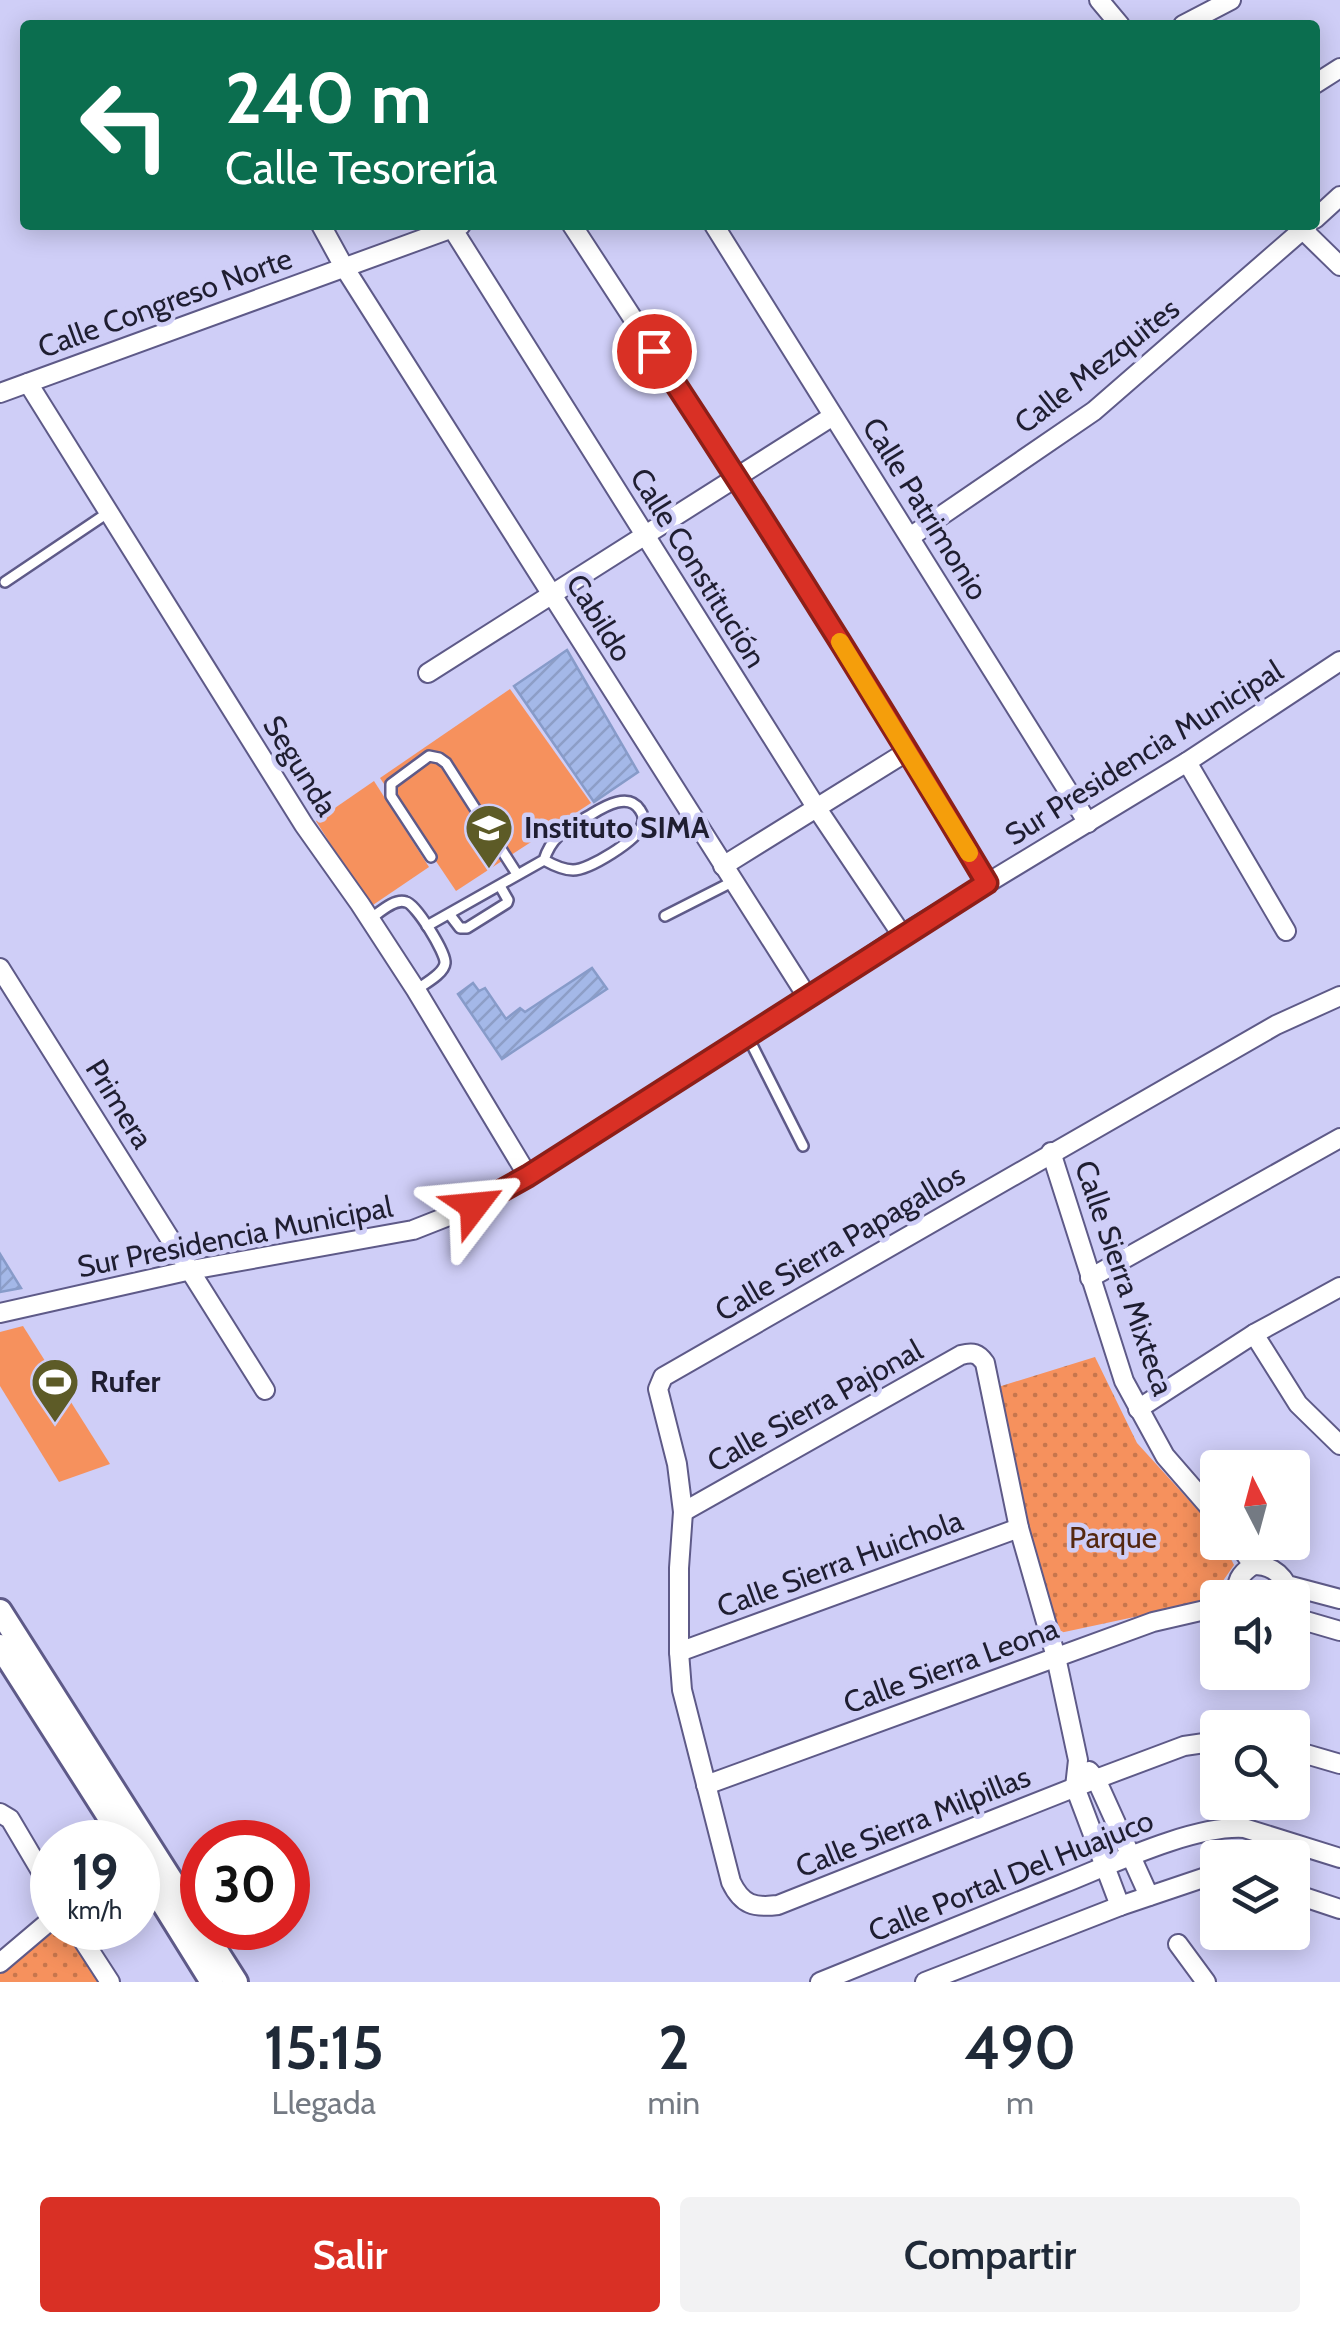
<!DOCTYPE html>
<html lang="es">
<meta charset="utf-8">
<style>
:root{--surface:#fff;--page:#f2f2f3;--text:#1f2937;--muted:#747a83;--accent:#d93025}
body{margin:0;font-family:Cabin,sans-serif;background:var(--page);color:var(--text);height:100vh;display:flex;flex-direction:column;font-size:38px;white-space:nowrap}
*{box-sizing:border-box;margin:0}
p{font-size:32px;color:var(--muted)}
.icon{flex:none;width:55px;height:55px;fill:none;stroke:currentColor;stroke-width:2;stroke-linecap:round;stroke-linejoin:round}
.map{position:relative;height:1982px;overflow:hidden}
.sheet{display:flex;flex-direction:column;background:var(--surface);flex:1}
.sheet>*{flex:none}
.hud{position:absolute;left:20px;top:20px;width:1300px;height:210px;border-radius:10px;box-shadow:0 5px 25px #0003;background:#0b6e4f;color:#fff;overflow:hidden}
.needle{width:65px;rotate:354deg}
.buttons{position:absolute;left:1200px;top:1450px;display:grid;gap:20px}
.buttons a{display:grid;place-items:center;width:110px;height:110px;border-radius:10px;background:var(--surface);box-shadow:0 5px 25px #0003;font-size:50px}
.speed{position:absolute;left:30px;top:1820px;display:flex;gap:20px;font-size:50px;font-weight:700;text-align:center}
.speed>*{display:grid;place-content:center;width:130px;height:130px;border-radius:50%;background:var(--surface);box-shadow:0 5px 25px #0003;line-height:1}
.speed small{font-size:25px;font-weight:400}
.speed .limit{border:15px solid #d22;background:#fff;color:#111}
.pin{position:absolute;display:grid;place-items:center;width:85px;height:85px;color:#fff;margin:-42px;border:5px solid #fff;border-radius:50%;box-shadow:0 2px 10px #0007}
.me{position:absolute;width:110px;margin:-55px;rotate:61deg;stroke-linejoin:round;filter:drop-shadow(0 0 8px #0008)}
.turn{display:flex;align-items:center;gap:35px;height:210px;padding:0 40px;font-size:45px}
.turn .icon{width:130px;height:130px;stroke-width:2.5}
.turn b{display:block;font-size:70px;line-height:85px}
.eta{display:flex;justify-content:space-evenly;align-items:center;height:170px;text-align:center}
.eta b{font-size:60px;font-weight:600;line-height:70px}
.action{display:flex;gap:20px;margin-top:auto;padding:20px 40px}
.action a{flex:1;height:115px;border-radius:10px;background:var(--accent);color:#fff;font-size:40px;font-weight:600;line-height:115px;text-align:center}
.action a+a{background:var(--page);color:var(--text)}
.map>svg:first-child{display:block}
.grass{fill:#f6915d}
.park{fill:url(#park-dots)}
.building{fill:url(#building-hatch);stroke:#879bc9;stroke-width:2.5}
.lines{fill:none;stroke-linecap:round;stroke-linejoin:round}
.service-casing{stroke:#5e5a88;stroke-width:14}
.minor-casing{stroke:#5e5a88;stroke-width:22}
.tertiary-casing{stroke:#5e5a88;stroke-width:28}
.service{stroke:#fff;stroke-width:9}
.minor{stroke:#fff;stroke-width:18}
.tertiary{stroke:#fff;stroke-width:22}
.route-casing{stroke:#8d1f18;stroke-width:25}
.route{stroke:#d93025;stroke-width:18}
.slow{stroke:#f59e0b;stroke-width:18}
.labels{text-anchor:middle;stroke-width:9;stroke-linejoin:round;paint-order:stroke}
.street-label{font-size:30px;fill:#1f1e31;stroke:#cfcef7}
.poi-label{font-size:30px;font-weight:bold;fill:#1f1e31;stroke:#cfcef7;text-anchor:start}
.park-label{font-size:30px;fill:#55280f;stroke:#cfcef7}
</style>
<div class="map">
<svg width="1340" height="1982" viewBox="0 0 1340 1982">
<defs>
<pattern id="park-dots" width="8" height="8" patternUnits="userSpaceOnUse" patternTransform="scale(2.5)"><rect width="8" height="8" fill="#f6915d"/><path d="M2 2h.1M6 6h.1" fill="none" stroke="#c7764d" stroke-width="1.8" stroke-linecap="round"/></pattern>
<pattern id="building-hatch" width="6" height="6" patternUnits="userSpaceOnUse" patternTransform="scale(2.5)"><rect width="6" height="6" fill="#a4b8e8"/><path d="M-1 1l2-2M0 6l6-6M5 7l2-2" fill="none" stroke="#8d9ec7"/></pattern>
</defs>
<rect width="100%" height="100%" fill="#cfcef7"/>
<g class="grass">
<path d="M510,689l81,114 -135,88 -76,-113z"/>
<path d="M374,781l55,86 -59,40 -54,-86z"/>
<path d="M23,1326l87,138 -51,18 -59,-96v-54z"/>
</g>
<g class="park">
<path d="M1095,1357l42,86 80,88 1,11 5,1 11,22 -25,36 -154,33 -60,-246z"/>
<path d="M56,1928h10l36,54h-102v-8z"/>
</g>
<g class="building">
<path d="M567,650l71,122 -44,30 -80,-116z"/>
<path d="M592,968l15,21 -105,70 -44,-65 15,-11 6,8 6,-3 21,31 14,-11 5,4z"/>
<path d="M0,1254l21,34 -21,4z"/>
</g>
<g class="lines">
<g class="service-casing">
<g id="service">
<path d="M5,582l104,-70"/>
<path d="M431,857l-40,-61v-12l38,-28 10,2 7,5 71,111"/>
<path d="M450,915l10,13h7l40,-25 1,-3 -8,-14"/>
<path d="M665,916l67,-34"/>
<path d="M370,919c9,-6 24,-21 36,-17 10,2 40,51 39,61 -1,11 -21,21 -29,27"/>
<path d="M427,926l117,-66c8,-26 25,-32 48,-46 13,-8 37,-22 48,-4 3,4 4,10 2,15 -4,15 -53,45 -69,45 -10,0 -20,-5 -29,-10"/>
<path d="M748,1037l55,109"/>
</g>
</g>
<g class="minor-casing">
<g id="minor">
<path d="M1099,0l21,25"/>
<path d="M1183,25l48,-25"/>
<path d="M1315,84l25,-16"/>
<path d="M1315,219l25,-23"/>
<path d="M321,225l23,42 464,731"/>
<path d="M572,225c142,217 282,435 415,658"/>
<path d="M714,225l374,598"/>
<path d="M1298,225l42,41"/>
<path d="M452,228l364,579 86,128"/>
<path d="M28,383l276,442 56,79 56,86 112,186"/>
<path d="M0,393l461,-168"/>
<path d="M910,537l184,-126 214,-186"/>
<path d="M428,673l405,-257"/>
<path d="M1187,762l99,169"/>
<path d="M723,866l185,-115"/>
<path d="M0,968l265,422"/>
<path d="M1051,1152l73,229 41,75 53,61"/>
<path d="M1090,1278l250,-140"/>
<path d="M0,1313l191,-43 222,-40 61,-24 54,-30 280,-178 94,-63 285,-173 153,-101"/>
<path d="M1254,1334l44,70 42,41"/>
<path d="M1138,1409l116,-75 86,-47"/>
<path d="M683,1512l278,-157c12,-3 17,-2 24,8l34,165 37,129 22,103 -3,27 45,119"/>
<path d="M1237,1542l16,23c16,0 26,6 34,20l53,14"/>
<path d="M1238,1598c-3,-17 2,-24 15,-33"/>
<path d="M1292,1617l48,14"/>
<path d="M679,1652l340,-124"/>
<path d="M1218,1741l-34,5 -88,33 -318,126c-24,3 -36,0 -47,-23l-49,-192 -3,-38v-84l4,-56 -6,-48 -19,-75 5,-12 14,-8 599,-344 64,-29"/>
<path d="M1292,1750l48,14"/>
<path d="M1089,1771l7,8 53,117"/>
<path d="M706,1785l447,-163 65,-15"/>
<path d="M0,1813l10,6 42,71"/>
<path d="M1292,1893l48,16"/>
<path d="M75,1928l35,54"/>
<path d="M1178,1944l28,38"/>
<path d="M0,1963l52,-44"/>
<path d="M820,1982c81,-33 161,-65 242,-98 48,-19 131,-59 182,-56l96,30"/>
<path d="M925,1982l195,-76 86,-29 12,-2"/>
</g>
</g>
<g class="tertiary-casing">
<g id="tertiary">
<path d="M0,1611l236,371"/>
<path d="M0,1646l125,196"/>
<path d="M138,1863l74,119"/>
</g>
</g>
<use href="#service" class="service"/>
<use href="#minor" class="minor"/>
<use href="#tertiary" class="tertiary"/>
</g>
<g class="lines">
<g class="route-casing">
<path id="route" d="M474,1206l54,-30 459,-293c-107,-180 -218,-357 -333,-532"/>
</g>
<use href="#route" class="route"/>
<path class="slow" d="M840,642l129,211"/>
</g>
<defs>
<g id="school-pin" transform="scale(2.5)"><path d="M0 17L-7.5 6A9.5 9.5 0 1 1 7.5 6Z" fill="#5d5b27" stroke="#cfcef7"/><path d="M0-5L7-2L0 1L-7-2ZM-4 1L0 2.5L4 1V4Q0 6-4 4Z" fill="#fff"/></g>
<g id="stadium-pin" transform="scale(2.5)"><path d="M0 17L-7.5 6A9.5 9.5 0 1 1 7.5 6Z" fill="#5d5b27" stroke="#cfcef7"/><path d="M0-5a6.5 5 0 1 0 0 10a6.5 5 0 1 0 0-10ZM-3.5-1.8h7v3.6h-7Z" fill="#fff"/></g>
</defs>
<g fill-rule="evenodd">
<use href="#school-pin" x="489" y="828"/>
<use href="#stadium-pin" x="55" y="1382"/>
</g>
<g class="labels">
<g class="street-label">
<text transform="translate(165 303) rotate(-20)" y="10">Calle Congreso Norte</text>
<text transform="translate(1097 366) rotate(-38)" y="10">Calle Mezquites</text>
<text transform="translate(925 509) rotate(58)" y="10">Calle Patrimonio</text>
<text transform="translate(698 568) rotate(58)" y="10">Calle Constitución</text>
<text transform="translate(599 618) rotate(58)" y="10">Cabildo</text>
<text transform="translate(1144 753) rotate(-32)" y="10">Sur Presidencia Municipal</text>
<text transform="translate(300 766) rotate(58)" y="10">Segunda</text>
<text transform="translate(119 1104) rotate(58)" y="10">Primera</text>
<text transform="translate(235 1237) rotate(-11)" y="10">Sur Presidencia Municipal</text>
<text transform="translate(840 1243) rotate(-30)" y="10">Calle Sierra Papagallos</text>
<text transform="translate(1124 1278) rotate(71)" y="10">Calle Sierra Mixteca</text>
<text transform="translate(815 1406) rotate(-29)" y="10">Calle Sierra Pajonal</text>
<text transform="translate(840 1564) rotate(-20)" y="10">Calle Sierra Huichola</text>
<text transform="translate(951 1666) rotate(-20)" y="10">Calle Sierra Leona</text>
<text transform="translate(913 1822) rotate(-22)" y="10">Calle Sierra Milpillas</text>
<text transform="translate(1011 1876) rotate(-22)" y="10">Calle Portal Del Huajuco</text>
</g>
<g class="poi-label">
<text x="524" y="838">Instituto SIMA</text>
<text x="90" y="1392">Rufer</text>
</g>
<g class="park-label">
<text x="1113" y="1548">Parque</text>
</g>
</g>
</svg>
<div class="buttons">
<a><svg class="needle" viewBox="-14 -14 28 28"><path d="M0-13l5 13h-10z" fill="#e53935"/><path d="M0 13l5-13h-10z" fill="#747a83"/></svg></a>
<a><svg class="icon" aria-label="sound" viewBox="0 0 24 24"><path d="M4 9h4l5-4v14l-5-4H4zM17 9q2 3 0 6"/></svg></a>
<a><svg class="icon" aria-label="search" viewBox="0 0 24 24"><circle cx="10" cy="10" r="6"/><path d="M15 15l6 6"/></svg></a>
<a><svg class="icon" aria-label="layers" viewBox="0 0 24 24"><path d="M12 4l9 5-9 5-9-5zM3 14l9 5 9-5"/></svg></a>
</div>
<div class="speed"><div>19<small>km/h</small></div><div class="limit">30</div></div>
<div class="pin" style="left:654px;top:351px;background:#d93025"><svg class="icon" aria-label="arrive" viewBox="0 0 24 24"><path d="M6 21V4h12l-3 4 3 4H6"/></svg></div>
<svg class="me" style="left:474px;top:1206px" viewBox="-20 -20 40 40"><path d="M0-17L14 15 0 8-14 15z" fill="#d93025" stroke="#fff" stroke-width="4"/></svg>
<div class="hud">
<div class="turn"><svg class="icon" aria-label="left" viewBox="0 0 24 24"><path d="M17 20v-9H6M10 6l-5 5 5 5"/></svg><div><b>240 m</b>Calle Tesorería</div></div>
</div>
</div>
<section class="sheet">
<div class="eta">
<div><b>15:15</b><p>Llegada</p></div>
<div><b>2</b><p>min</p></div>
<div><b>490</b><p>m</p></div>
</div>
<div class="action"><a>Salir</a><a>Compartir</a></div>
</section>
